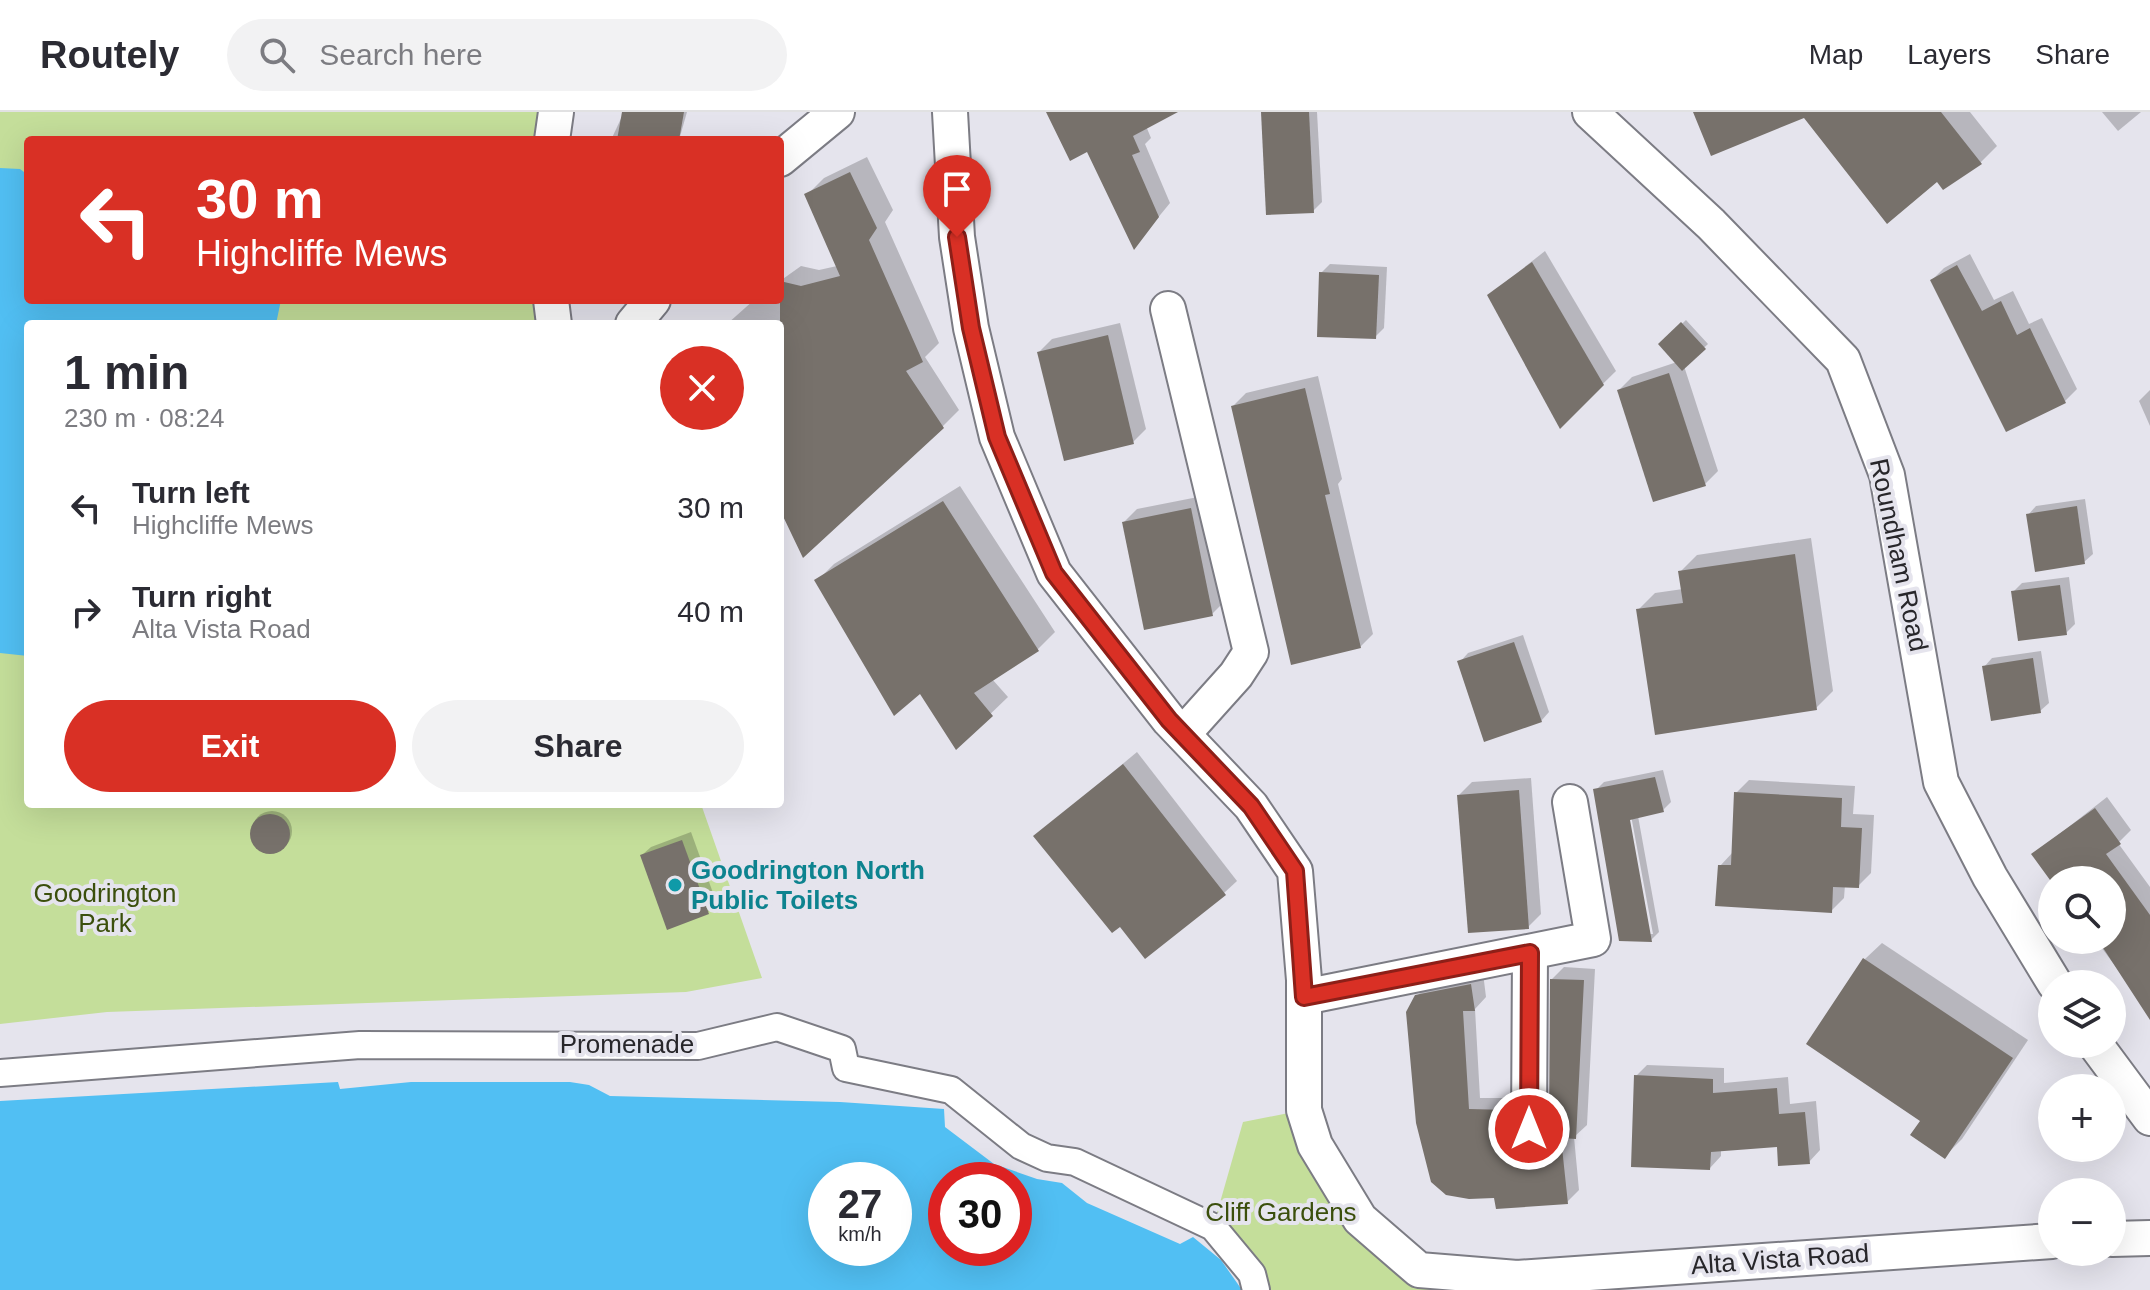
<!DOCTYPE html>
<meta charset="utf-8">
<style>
:root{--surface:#fff;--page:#f2f2f3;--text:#2b2b33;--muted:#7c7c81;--line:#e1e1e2;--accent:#d93025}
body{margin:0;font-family:Helvetica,sans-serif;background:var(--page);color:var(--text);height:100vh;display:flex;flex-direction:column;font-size:30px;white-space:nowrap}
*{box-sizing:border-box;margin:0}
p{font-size:26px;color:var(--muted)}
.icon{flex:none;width:44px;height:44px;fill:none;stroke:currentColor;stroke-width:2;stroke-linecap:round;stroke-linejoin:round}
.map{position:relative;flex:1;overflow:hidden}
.side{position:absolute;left:24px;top:208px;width:760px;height:488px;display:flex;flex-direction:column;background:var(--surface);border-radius:8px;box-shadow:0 8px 32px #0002}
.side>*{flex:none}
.banner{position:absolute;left:24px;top:24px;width:760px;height:168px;border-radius:8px;box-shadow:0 8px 32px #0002;background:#d93025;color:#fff;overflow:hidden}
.fabs{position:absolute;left:2038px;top:754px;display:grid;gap:16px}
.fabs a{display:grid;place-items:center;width:88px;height:88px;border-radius:50%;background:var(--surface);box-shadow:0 8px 32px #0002;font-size:40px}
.speed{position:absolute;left:808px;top:1050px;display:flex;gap:16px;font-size:40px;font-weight:700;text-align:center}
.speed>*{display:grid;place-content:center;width:104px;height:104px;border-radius:50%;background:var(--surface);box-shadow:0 8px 32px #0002;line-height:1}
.speed small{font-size:20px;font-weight:400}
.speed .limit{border:12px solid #d22;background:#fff;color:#111}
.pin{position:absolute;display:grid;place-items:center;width:68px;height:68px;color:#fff;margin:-82px -34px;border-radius:50% 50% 50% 0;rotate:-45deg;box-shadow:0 0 8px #0007}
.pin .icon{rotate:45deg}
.me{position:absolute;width:88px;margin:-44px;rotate:0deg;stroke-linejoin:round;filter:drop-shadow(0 0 6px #0008)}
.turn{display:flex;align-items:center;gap:28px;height:168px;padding:0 40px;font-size:36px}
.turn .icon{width:104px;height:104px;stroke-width:2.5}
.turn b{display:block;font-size:56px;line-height:68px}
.round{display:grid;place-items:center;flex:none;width:84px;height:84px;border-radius:42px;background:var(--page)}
.head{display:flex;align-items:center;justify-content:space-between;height:136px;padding:0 40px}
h1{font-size:48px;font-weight:700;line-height:60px}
.cta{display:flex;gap:16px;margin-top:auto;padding:16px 40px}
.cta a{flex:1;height:92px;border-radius:48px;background:var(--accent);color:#fff;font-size:32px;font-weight:700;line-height:92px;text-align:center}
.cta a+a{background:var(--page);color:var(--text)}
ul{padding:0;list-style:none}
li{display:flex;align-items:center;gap:24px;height:104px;padding:0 40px}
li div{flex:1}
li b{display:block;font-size:30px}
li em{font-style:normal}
header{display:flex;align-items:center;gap:48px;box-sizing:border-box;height:112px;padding:0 40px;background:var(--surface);border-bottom:2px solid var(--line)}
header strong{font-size:38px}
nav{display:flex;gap:44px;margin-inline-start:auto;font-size:28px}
.search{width:560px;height:72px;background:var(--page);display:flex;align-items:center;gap:20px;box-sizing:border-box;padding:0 28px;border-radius:44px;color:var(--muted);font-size:30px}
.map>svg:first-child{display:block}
.green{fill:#c4de9a}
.water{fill:#51bff3;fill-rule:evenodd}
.shadow{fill:#0003;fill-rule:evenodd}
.building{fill:#77716b}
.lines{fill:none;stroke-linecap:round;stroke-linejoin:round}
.pedestrian-casing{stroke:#7c7c84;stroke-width:30}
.minor-casing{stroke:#7c7c84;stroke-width:38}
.pedestrian{stroke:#fff;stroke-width:26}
.minor{stroke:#fff;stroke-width:34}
.route-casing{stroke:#8d1f18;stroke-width:20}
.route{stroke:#d93025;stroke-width:14}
.culture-dot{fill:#0f9aa8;stroke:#e5e4ed;stroke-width:3}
.labels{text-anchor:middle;stroke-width:8;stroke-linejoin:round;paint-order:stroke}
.street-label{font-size:26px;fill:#27262a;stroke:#e5e4ed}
.culture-label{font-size:26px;font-weight:bold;fill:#0d838f;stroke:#e5e4ed;text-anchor:start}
.park-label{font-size:26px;fill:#3b4f0c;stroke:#e5e4ed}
</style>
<header>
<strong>Routely</strong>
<div class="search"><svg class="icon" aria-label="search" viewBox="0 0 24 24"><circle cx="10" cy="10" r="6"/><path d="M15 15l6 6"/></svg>Search here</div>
<nav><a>Map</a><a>Layers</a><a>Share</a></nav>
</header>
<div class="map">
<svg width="2150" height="1178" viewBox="0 0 2150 1178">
<rect width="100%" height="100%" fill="#e5e4ed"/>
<g class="green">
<path d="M0,0h556l-4,28h-524v160h523l3,24h-526v480h673l61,174 -76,14 -579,20 -107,12z"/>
<path d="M1304,998l11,35 104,125 99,20h-262l-43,-63 30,-105z"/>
</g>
<g class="water">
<path d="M0,56l20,1 8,6v125h253l-5,24h-248v332l-28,-3z"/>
<path d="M338,970l2,7 71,-7h159l19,3 21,11 230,6 104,7 1,18 49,37 43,15 25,4 25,20 93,41 13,-7 28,23 21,30h-1242v-189zM826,1068h68v68h-68zM946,1068h68v68h-68z"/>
</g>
<g class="shadow">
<path d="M624,0h63l-8,28h-68z"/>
<path d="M1048,0h109l-11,14 5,12 -6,6 25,59 -36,44 -46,-97z"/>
<path d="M1263,0h54l5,90 -9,9z"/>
<path d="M1695,0h275l27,34 -17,17 -43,16 -132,-63z"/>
<path d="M2102,0h39l-23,19z"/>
<path d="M867,45l26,53 -8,12 54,121 -14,14 34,53 -17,17 -162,79v-182h-53l27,-24h26v-19l21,-15 18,4 18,-4 -30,-71 17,-17z"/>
<path d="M1545,139l71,120 -55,54 -72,-130z"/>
<path d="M1970,142l24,46 19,-9 16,33 13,-6 35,71 -12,12 -133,-121 12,-12z"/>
<path d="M1330,152l57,3 -3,61 -9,9 -54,-64z"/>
<path d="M1686,208l22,24 -24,22 34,105 -13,13 -86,-94 13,-13 45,-15 -16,-18z"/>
<path d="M1120,211l26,106 -13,13 -94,-90 13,-13z"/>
<path d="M1318,264l24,103 -4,5 35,150 -13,13 -127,-241 13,-13z"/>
<path d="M2150,278v36l-11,-25z"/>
<path d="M960,374l95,146 -17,17 -46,30 16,18 -52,50 -36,-55 -103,-111 17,-17z"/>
<path d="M1203,384l22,105 -13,13 -88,-92 13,-13z"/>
<path d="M2085,387l8,55 -9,8 -56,-47 8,-9z"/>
<path d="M1811,426l22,153 -17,17 -178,-98 17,-17 28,-4 -3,-17 17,-17z"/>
<path d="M2069,465l6,47 -9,9 -53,-41 9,-9z"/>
<path d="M1523,523l26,77 -8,9 -81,-59 8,-9z"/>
<path d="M2041,539l8,52 -9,8 -56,-44 8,-9z"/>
<path d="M1137,640l100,129 -13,12 -104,31 -84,-88z"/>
<path d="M1663,658l8,32 -8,8 -25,6 21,116 -8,8 -31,-1 -24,-149 8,-8zM1630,698l23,124h-5l-22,-123z"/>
<path d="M1531,666l10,136 -13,13 -69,-132 13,-13z"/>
<path d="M1749,668l106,6 -2,28 21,1 -3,58 -13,13 -13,-1 -1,13 -13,13 -111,-45 13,-14 3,-59z"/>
<path d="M2107,685l24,33 -13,13 32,44v97l-15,9 -39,-53h16v-60h-59l-19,-26z"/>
<circle cx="272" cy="719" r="20"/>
<path d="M691,720l26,72 -9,8 -66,-57 9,-8z"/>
<path d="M1882,831l146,97 -66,99 -17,17 -80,-197z"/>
<path d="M1564,855l31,2 -8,156 -13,12 5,53 -12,12 -71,-6 -80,-199 13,-13 54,-11 3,24 -11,12 5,89h40l23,40 6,-3 3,-156z"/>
<path d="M1647,953l77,3v15l64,-6 2,27 26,-3 4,49 -11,12 -30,-17 -58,4v7l-11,12 -74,-92z"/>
</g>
<g class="building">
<path d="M622,0h62l-5,28h-62z"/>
<path d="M1046,0h132l-45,24 7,16 -8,3 27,62 -25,33 -47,-98 -17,9z"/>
<path d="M1261,0h48l5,101 -48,2z"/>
<path d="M1693,0h248l41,52 -39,26 -6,-8 -50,42 -83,-106 -93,38z"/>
<path d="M850,60l27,56 -8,12 54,122 -17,9 38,57 -141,130 -23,-48v-229l21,5 39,-10 -36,-82z"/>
<path d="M1532,150l72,123 -44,44 -73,-134z"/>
<path d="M1957,153l25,46 19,-10 16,34 13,-7 36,75 -60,29 -76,-152z"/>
<path d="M1319,160l60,3 -3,64 -59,-2z"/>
<path d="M1681,210l25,27 -24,22 -24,-27z"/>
<path d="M1108,223l26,109 -70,17 -27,-109z"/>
<path d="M1669,261l37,113 -53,16 -36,-112z"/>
<path d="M1305,276l25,106 -5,1 36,153 -70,17 -60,-259z"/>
<path d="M943,389l96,150 -65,42 19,23 -37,34 -36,-56 -26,22 -80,-136z"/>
<path d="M2077,394l8,58 -50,8 -9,-58z"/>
<path d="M1191,396l22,108 -69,14 -22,-108z"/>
<path d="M1795,442l22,156 -162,25 -19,-126 47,-6 -5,-32z"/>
<path d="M2060,473l7,50 -49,6 -7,-50z"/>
<path d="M1514,530l28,80 -58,20 -27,-81z"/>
<path d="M2033,546l8,55 -50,8 -9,-55z"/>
<path d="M1123,652l103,131 -81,64 -25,-32 -8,6 -79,-97z"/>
<path d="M1655,665l9,35 -34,8 22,122 -33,-1 -26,-152z"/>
<path d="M1519,678l10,139 -61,4 -11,-138z"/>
<path d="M1734,680l108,6 -1,29 21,1 -3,60 -26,-1 -1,26 -117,-7 3,-41h13z"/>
<path d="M2095,696l26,36 -15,10 44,61v105l-52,-80h14v-60h-62l-19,-26z"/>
<circle cx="270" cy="722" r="20"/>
<path d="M682,728l27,74 -42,16 -27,-75z"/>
<path d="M1863,846l150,100 -68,101 -35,-24 10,-14 -114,-77z"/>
<path d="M1550,867l34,1 -8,159 -15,-1 7,66 -72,5 -2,-11 -25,1 -23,-4 -15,-13 -15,-59 -10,-111 9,-17 56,-11 4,27h-12l6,98 40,1 2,28 7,8 12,3 16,-9 3,-11z"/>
<path d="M1634,963l79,4v14l64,-5 2,26 26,-2 5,52 -32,2 -1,-19 -66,5 -1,18 -79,-3z"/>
</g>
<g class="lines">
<g class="pedestrian-casing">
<path id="pedestrian" d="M0,961l360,-28 338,1 79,-19 65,22 4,19 105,22 70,56 26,12 28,4 138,65 39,47 4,16"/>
</g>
<g class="minor-casing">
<g id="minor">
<path d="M950,0l7,125 14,91 26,109 57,136 115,147 82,86 44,65 9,109v130l11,35 45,74 59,51 98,8 535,-37"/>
<path d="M1590,0l121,112 132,136 44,115 54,307 49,95 65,107"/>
<path d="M552,28l4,-28"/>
<path d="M780,47l57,-47"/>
<path d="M551,188l3,24"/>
<path d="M1168,197l83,343 -15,23 -53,59"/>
<path d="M633,212l20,-24"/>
<path d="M1304,885l289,-58 -23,-137"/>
<path d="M2095,932l55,74"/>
<path d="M1529,1017l1,-176"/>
<path d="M2112,1127l38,-1"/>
</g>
</g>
<use href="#pedestrian" class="pedestrian"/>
<use href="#minor" class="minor"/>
</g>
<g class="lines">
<g class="route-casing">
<path id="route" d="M957,125l14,91 26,109 57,136 115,147 82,86 44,65 9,126 226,-44 -1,176"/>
</g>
<use href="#route" class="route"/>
</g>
<circle class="culture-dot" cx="675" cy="773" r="8"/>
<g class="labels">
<g class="street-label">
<text transform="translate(1899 443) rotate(78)" y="9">Roundham Road</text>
<text x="627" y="941">Promenade</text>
<text transform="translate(1780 1147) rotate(-4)" y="9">Alta Vista Road</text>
</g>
<g class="culture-label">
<text x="691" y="767">Goodrington North<tspan x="691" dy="30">Public Toilets</tspan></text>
</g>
<g class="park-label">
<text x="105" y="790">Goodrington<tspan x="105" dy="30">Park</tspan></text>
<text x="1281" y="1109">Cliff Gardens</text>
</g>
</g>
</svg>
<div class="fabs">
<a><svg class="icon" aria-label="search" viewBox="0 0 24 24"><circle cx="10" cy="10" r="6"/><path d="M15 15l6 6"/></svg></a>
<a><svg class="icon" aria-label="layers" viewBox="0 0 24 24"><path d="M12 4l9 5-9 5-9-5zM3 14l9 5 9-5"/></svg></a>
<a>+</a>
<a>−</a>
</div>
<div class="speed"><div>27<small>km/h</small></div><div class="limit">30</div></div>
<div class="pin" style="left:957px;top:125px;background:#d93025"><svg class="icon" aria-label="arrive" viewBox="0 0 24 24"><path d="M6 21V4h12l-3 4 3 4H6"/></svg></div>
<svg class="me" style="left:1529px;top:1017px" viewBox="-20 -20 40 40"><circle r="17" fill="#d93025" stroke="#fff" stroke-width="3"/><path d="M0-11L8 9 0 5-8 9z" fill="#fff"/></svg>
<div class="banner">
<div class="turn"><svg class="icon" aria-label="left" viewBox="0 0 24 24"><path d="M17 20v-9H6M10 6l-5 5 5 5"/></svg><div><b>30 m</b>Highcliffe Mews</div></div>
</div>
<section class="side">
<div class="head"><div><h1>1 min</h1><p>230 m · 08:24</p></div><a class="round" style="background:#d93025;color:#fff"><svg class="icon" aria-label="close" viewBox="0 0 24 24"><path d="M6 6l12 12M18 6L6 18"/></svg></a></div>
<ul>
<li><svg class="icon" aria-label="left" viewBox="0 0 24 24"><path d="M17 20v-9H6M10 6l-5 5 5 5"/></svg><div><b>Turn left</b><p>Highcliffe Mews</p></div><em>30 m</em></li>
<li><svg class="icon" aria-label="right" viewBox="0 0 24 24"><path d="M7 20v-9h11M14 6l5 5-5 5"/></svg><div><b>Turn right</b><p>Alta Vista Road</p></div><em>40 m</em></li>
</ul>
<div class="cta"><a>Exit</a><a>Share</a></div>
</section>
</div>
